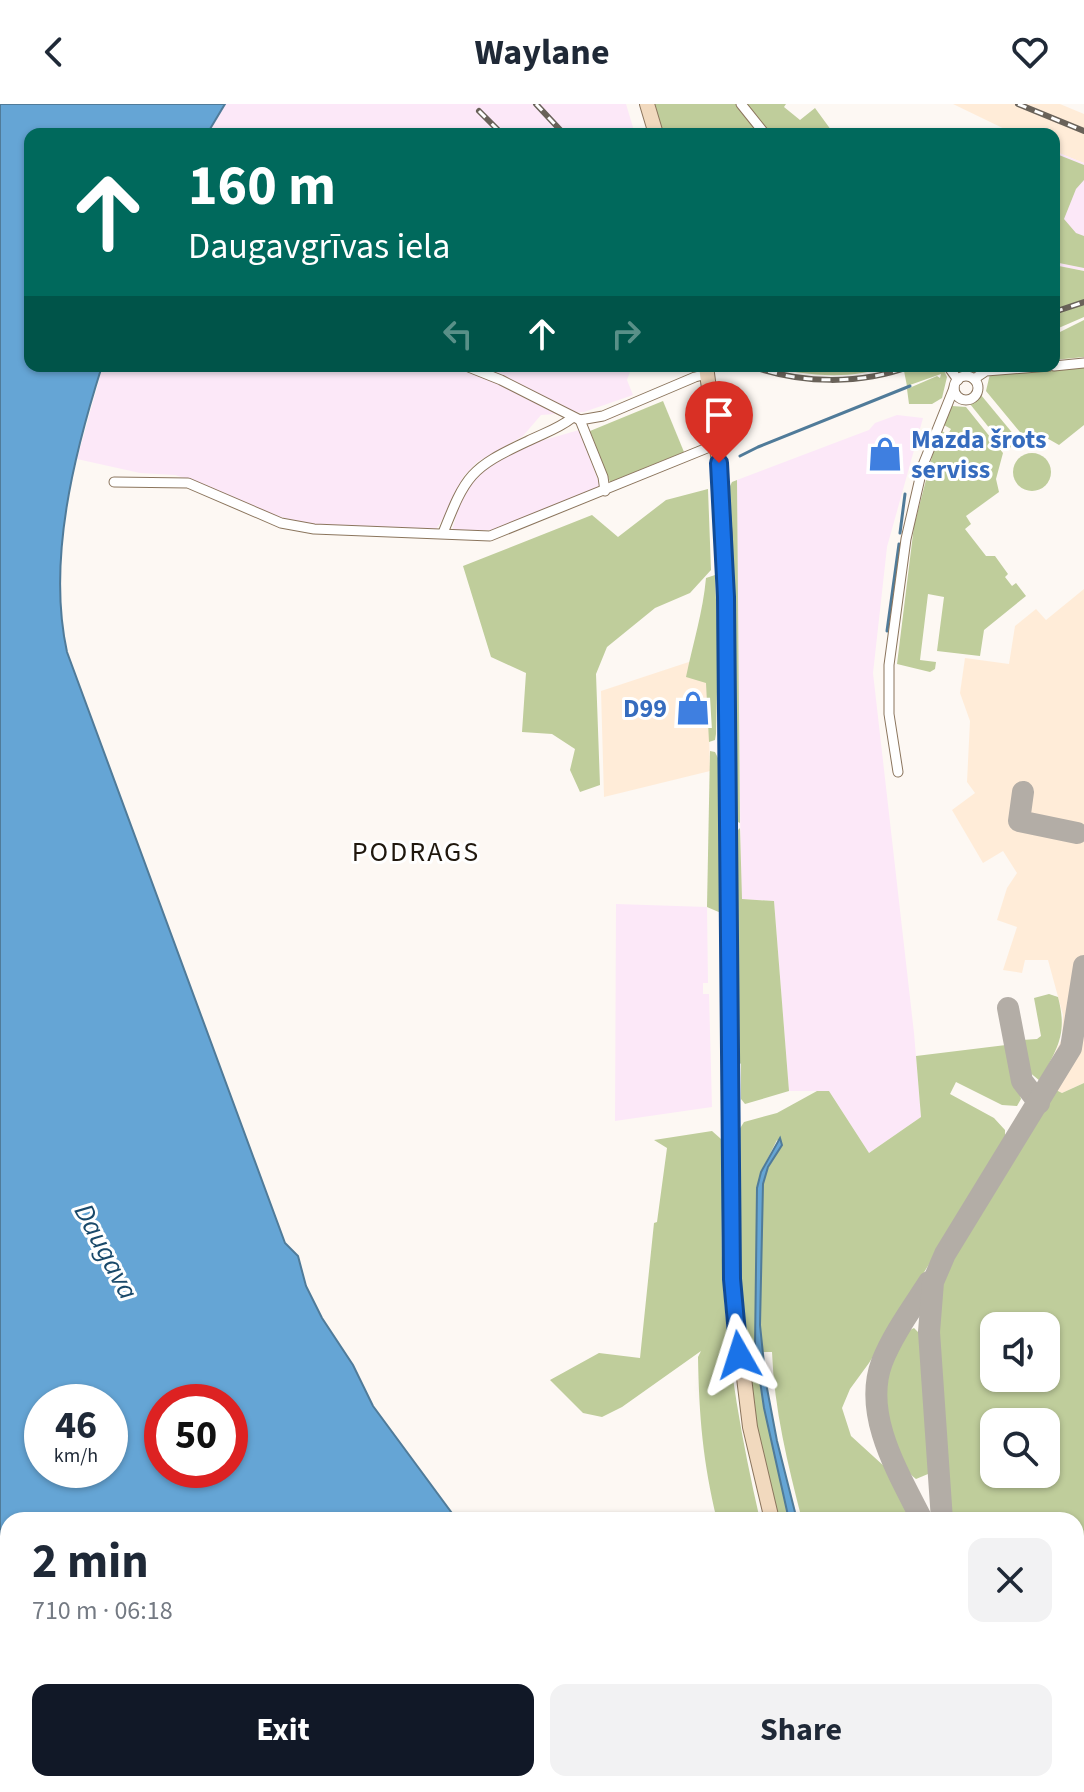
<!DOCTYPE html>
<meta charset="utf-8">
<style>
:root{--surface:#fff;--page:#f2f2f3;--text:#1f2937;--muted:#747a83;--accent:#111827}
body{margin:0;font-family:"Source Sans 3",sans-serif;background:var(--page);color:var(--text);height:100vh;display:flex;flex-direction:column;font-size:30px;white-space:nowrap}
*{box-sizing:border-box;margin:0}
p{font-size:26px;color:var(--muted)}
.icon{flex:none;width:44px;height:44px;fill:none;stroke:currentColor;stroke-width:2;stroke-linecap:round;stroke-linejoin:round}
.map{position:relative;flex:1;overflow:hidden}
.details{position:absolute;left:0px;top:1408px;width:1084px;height:280px;display:flex;flex-direction:column;background:var(--surface);border-radius:24px 24px 0 0;box-shadow:0 2px 6px #0004}
.details>*{flex:none}
.guide{position:absolute;left:24px;top:24px;width:1036px;height:244px;border-radius:16px;box-shadow:0 2px 6px #0004;background:#00695c;color:#fff;overflow:hidden}
.buttons{position:absolute;left:980px;top:1208px;display:grid;gap:16px}
.buttons a{display:grid;place-items:center;width:80px;height:80px;border-radius:16px;background:var(--surface);box-shadow:0 2px 6px #0004;font-size:40px}
.speed{position:absolute;left:24px;top:1280px;display:flex;gap:16px;font-size:40px;font-weight:700;text-align:center}
.speed>*{display:grid;place-content:center;width:104px;height:104px;border-radius:50%;background:var(--surface);box-shadow:0 2px 6px #0004;line-height:1}
.speed small{font-size:20px;font-weight:400}
.speed .limit{border:12px solid #d22;background:#fff;color:#111}
.pin{position:absolute;display:grid;place-items:center;width:68px;height:68px;color:#fff;margin:-82px -34px;border-radius:50% 50% 50% 0;rotate:-45deg;box-shadow:0 0 8px #0007}
.pin .icon{rotate:45deg}
.me{position:absolute;width:88px;margin:-44px;rotate:354deg;stroke-linejoin:round;filter:drop-shadow(0 0 6px #0008)}
.turn{display:flex;align-items:center;gap:28px;height:168px;padding:0 32px;font-size:36px}
.turn .icon{width:104px;height:104px;stroke-width:2.5}
.turn b{display:block;font-size:56px;line-height:68px}
.lanes{display:flex;align-items:center;height:76px;padding:0 32px;background:#0003;justify-content:center;gap:40px;direction:ltr}
.lanes .off{opacity:.35}
.round{display:grid;place-items:center;flex:none;width:84px;height:84px;border-radius:16px;background:var(--page)}
.head{display:flex;align-items:center;justify-content:space-between;height:136px;padding:0 32px}
h1{font-size:48px;font-weight:700;line-height:60px}
.primary-button{display:flex;gap:16px;margin-top:auto;padding:16px 32px}
.primary-button a{flex:1;height:92px;border-radius:16px;background:var(--accent);color:#fff;font-size:32px;font-weight:700;line-height:92px;text-align:center}
.primary-button a+a{background:var(--page);color:var(--text)}
header{display:flex;justify-content:space-between;align-items:center;height:104px;padding:0 32px;background:var(--surface);font-size:36px;font-weight:700}
.map>svg:first-child{display:block}
.built{fill:#ffecd8}
.industrial{fill:#fce8f8}
.green{fill:#bfcd9b;fill-rule:evenodd}
.water{fill:#65a5d5;stroke:#507b99;stroke-width:2;fill-rule:evenodd}
.lines{fill:none;stroke-linecap:round;stroke-linejoin:round}
.stream{stroke:#507b99;stroke-width:3}
.taxiway{stroke:#b3ada6;stroke-width:22}
.street-casing{stroke:#8b755d;stroke-width:11}
.secondary-casing{stroke:#8b755d;stroke-width:16}
.street{stroke:#fff;stroke-width:9}
.secondary{stroke:#f1d9be;stroke-width:14}
.rail-casing{stroke:#696259;stroke-width:6}
.rail{stroke:#fff;stroke-width:3;stroke-dasharray:9;stroke-linecap:butt}
.route-casing{stroke:#114b97;stroke-width:20}
.route{stroke:#1a73e8;stroke-width:14}
.labels{text-anchor:middle;stroke-width:6;stroke-linejoin:round;paint-order:stroke}
.shop-label{font-size:26px;font-weight:bold;fill:#366cbe;stroke:#fff;text-anchor:start}
.neighbourhood-label{font-size:28px;letter-spacing:2px;fill:#20180e;stroke:#fff}
.water-label{font-size:28px;font-style:italic;fill:#19496a;stroke:#fff}
</style>
<header><svg class="icon" aria-label="back" viewBox="0 0 24 24"><path d="M15 5l-7 7 7 7"/></svg>Waylane<svg class="icon" aria-label="heart" viewBox="0 0 24 24"><path d="M12 20l-8-8c-3-5 5-10 8-4 3-6 11-1 8 4z"/></svg></header>
<div class="map">
<svg width="1084" height="1688" viewBox="0 0 1084 1688">
<rect width="100%" height="100%" fill="#fdf8f3"/>
<g class="built">
<path d="M953,0h107l24,10v49l-30,-12v-17h-39z"/>
<path d="M1084,485v494l-22,10 -22,-12 22,-42 1,-24 -15,-55h-23l-3,13 -19,-3 14,-43 -20,-7 10,-32 10,-15 -14,-22 -20,12 -31,-53 23,-17 -8,-11 3,-61 -10,-28 5,-35 44,6 6,-38 21,-17 10,11z"/>
<path d="M707,552l3,115 -106,26 -3,-106z"/>
</g>
<g class="industrial">
<path d="M225,0h401l9,30h-428z"/>
<path d="M1054,47l30,12v108l-30,-6z"/>
<path d="M103,262h529l-5,14 6,15 -49,17 -43,3 -18,21 -46,26 -14,15 -13,31 -14,21 -122,-4 -41,-10 -70,-31 -28,-9 -35,-2 -63,-14z"/>
<path d="M897,311l26,3 -36,129 -14,126 41,360 7,84 -52,36 -40,-62h-40l-15,-190 -33,-2 -4,-419 116,-44 16,-6 6,-7z"/>
<path d="M579,326l22,58 -108,42 -41,1 8,-30 22,-34 45,-22z"/>
<path d="M616,800l91,3 1,76h-5v11h6l3,113 -97,14z"/>
</g>
<g class="green">
<path d="M653,0h133l-2,3 16,13 15,-12 19,26h-171z"/>
<path d="M1054,49l30,12v15l-8,9 -12,30 12,14 8,3v32l-30,-6z"/>
<path d="M1054,161l30,6v46l-30,13z"/>
<path d="M1084,216v37l-30,3v-25z"/>
<path d="M763,262h126c-40,15 -85,9 -126,0z"/>
<path d="M903,262h39l5,11 -5,21 -10,6h-23l-2,-15 30,-13 3,2 1,-4 -34,12z"/>
<path d="M1084,263v58l-25,20 -14,-8h-21l-38,-46 4,-17z"/>
<path d="M981,291l38,46 -12,9 -37,-46z"/>
<path d="M663,297l21,51 -74,30 -20,-51z"/>
<path d="M952,302l14,1 37,46 -7,26 3,13 -33,24 5,8 -6,5 21,27h9l13,18 -3,3 7,9 4,-3 10,13 -42,34 -4,26 -43,-5 7,-54 -16,-3 -8,66 16,2 -1,7 -5,3 -33,-8 17,-138 25,-96 9,4 3,-5 -7,-4z"/>
<circle cx="1032" cy="368" r="19"/>
<path d="M737,376l3,343 -6,-3 -1,-269 -4,-63 3,-6z"/>
<path d="M708,385l3,81 -21,23 -35,15 -48,39 -11,27 4,111 -20,7 -10,-22 5,-21 -23,-15 -30,-2 4,-59 -35,-16 -28,-91 129,-51 26,22 48,-37z"/>
<path d="M715,471l3,75 -2,84 -1,6 -6,2 -3,-59 -20,-6c7,-34 17,-65 20,-99z"/>
<path d="M710,647l5,1 3,6 3,155 -14,-6z"/>
<path d="M740,724l2,71 32,2 15,190 -44,13 -4,-5v-35l-5,-4v-228z"/>
<path d="M1049,890l9,3c10,38 -1,51 -18,84l-12,-10 -6,-31 15,-1 4,-3 -7,-38z"/>
<path d="M1006,941l15,54 -4,7 -15,-1 -46,-23 -6,12 44,24 11,12v9l-136,224 -19,26 -8,19 9,28 34,31 27,53h-110c-14,-55 -28,-111 -30,-168h-9l-3,-27 3,-141 5,-16 14,-23 -5,-5 -16,32 -4,16 -2,159 9,61 25,112h-11c-12,-48 -24,-95 -30,-145 -9,-81 -8,-163 -9,-245l5,-8 33,-9 40,-22h12l40,62 52,-36 -5,-61z"/>
<path d="M1084,979v709h-19l-4,-8h15v-264h-127l-11,-169v-35l5,-37 9,-21 104,-168 6,3zM994,1222h52v52h-52zM994,1318h52v52h-52z"/>
<path d="M712,1027l9,8 2,9c0,44 -3,90 0,135 5,81 19,158 37,237h-43c-14,-57 -18,-104 -19,-163l3,-6 -79,56 -20,10 -19,-4 -33,-33 49,-27 41,5 14,-135 3,-1 10,-74 -13,-8z"/>
<path d="M914,1224l7,7 8,130 -1,9 -12,5c-9,-6 -12,-16 -17,-25 -17,-36 -20,-65 -4,-102 5,-10 9,-20 19,-24z"/>
<path d="M931,1680h112l4,8h-111z"/>
</g>
<g class="water">
<path d="M0,0h225l-18,30h-177v232h72c-28,88 -55,195 -35,286l218,591 13,13 8,30 16,32 31,47 20,41 84,114h-449v246l-8,-13zM42,1298h68v68h-68zM162,1298h68v68h-68z"/>
<path d="M780,1034l2,7 -14,22 -5,17 -3,141 6,58 11,58 20,79h-8l-25,-112 -9,-61 2,-159 4,-16z"/>
<path d="M19,1680h688l7,8h-690z"/>
</g>
<g class="lines">
<g class="stream">
<path d="M740,352l18,-9 152,-61"/>
<path d="M900,429l5,-39"/>
<path d="M887,527l12,-87"/>
</g>
<g class="taxiway">
<path d="M1023,688l-4,29 58,12"/>
<path d="M1008,904l14,73 17,22"/>
<path d="M922,1416c-23,-46 -60,-105 -40,-158 11,-28 31,-55 47,-80"/>
<path d="M942,1416l-13,-188 4,-50 12,-28 126,-206 13,-82"/>
<path d="M1053,1680l4,8"/>
</g>
<g class="street-casing">
<g id="street">
<path d="M741,0l24,30"/>
<path d="M466,262l35,14 79,40 23,-4 92,-39 12,-3"/>
<path d="M948,262l10,14"/>
<path d="M1054,262l30,-3"/>
<circle cx="966" cy="284" r="12"/>
<path d="M974,275l12,-8 64,-5"/>
<path d="M580,316l23,57 2,14"/>
<path d="M114,378l74,1 93,40 33,6 176,7 227,-92"/>
<path d="M443,429c23,-58 27,-65 85,-92 16,-8 30,-12 44,-23"/>
<path d="M898,668l-9,-58v-49l17,-126 17,-74 31,-77"/>
</g>
</g>
<g class="secondary-casing">
<g id="secondary">
<path d="M647,0l9,30"/>
<path d="M706,262l13,97 6,76 7,740 18,148 22,93"/>
<path d="M896,1680l5,8"/>
</g>
</g>
<use href="#street" class="street"/>
<use href="#secondary" class="secondary"/>
<g class="rail-casing">
<g id="rail">
<path d="M536,0l28,30"/>
<path d="M1018,0l66,27"/>
<path d="M479,7l23,23"/>
<path d="M1054,208l30,-10"/>
<path d="M751,262c51,18 109,19 160,0"/>
<path d="M0,1669l11,19"/>
</g>
</g>
<use href="#rail" class="rail"/>
</g>
<g class="lines">
<g class="route-casing">
<path id="route" d="M719,359l7,134 6,682 7,76"/>
</g>
<use href="#route" class="route"/>
</g>
<defs>
<g id="shop-bare" transform="scale(2.76)"><path d="M-5-2.5h2.3a2.7 3.5 0 0 1 5.4 0H5L5.5 6h-11ZM-1.5-2.5h3a1.5 2.3 0 0 0-3 0Z" fill="#3f7fe0" stroke="#fff" stroke-width="2.5" paint-order="stroke"/></g>
</defs>
<g fill-rule="evenodd">
<use href="#shop-bare" x="885" y="350"/>
<use href="#shop-bare" x="693" y="604"/>
</g>
<g class="labels">
<g class="shop-label">
<text x="911" y="344">Mazda šrots<tspan x="911" dy="30">serviss</tspan></text>
<text x="667" y="613" text-anchor="end">D99</text>
</g>
<g class="neighbourhood-label">
<text x="416" y="757">PODRAGS</text>
</g>
<g class="water-label">
<text transform="translate(107 1147) rotate(62)" y="10">Daugava</text>
</g>
</g>
</svg>
<div class="buttons">
<a><svg class="icon" aria-label="sound" viewBox="0 0 24 24"><path d="M4 9h4l5-4v14l-5-4H4zM17 9q2 3 0 6"/></svg></a>
<a><svg class="icon" aria-label="search" viewBox="0 0 24 24"><circle cx="10" cy="10" r="6"/><path d="M15 15l6 6"/></svg></a>
</div>
<div class="speed"><div>46<small>km/h</small></div><div class="limit">50</div></div>
<div class="pin" style="left:719px;top:359px;background:#d93025"><svg class="icon" aria-label="arrive" viewBox="0 0 24 24"><path d="M6 21V4h12l-3 4 3 4H6"/></svg></div>
<svg class="me" style="left:739px;top:1251px" viewBox="-20 -20 40 40"><path d="M0-17L14 15 0 8-14 15z" fill="#1a73e8" stroke="#fff" stroke-width="4"/></svg>
<div class="guide">
<div class="turn"><svg class="icon" aria-label="ahead" viewBox="0 0 24 24"><path d="M12 20V5M6 11l6-6 6 6"/></svg><div><b>160 m</b>Daugavgrīvas iela</div></div>
<div class="lanes"><svg class="icon off" aria-label="left" viewBox="0 0 24 24"><path d="M17 20v-9H6M10 6l-5 5 5 5"/></svg><svg class="icon" aria-label="ahead" viewBox="0 0 24 24"><path d="M12 20V5M6 11l6-6 6 6"/></svg><svg class="icon off" aria-label="right" viewBox="0 0 24 24"><path d="M7 20v-9h11M14 6l5 5-5 5"/></svg></div>
</div>
<section class="details">
<div class="head"><div><h1>2 min</h1><p>710 m · 06:18</p></div><a class="round"><svg class="icon" aria-label="close" viewBox="0 0 24 24"><path d="M6 6l12 12M18 6L6 18"/></svg></a></div>
<div class="primary-button"><a>Exit</a><a>Share</a></div>
</section>
</div>
